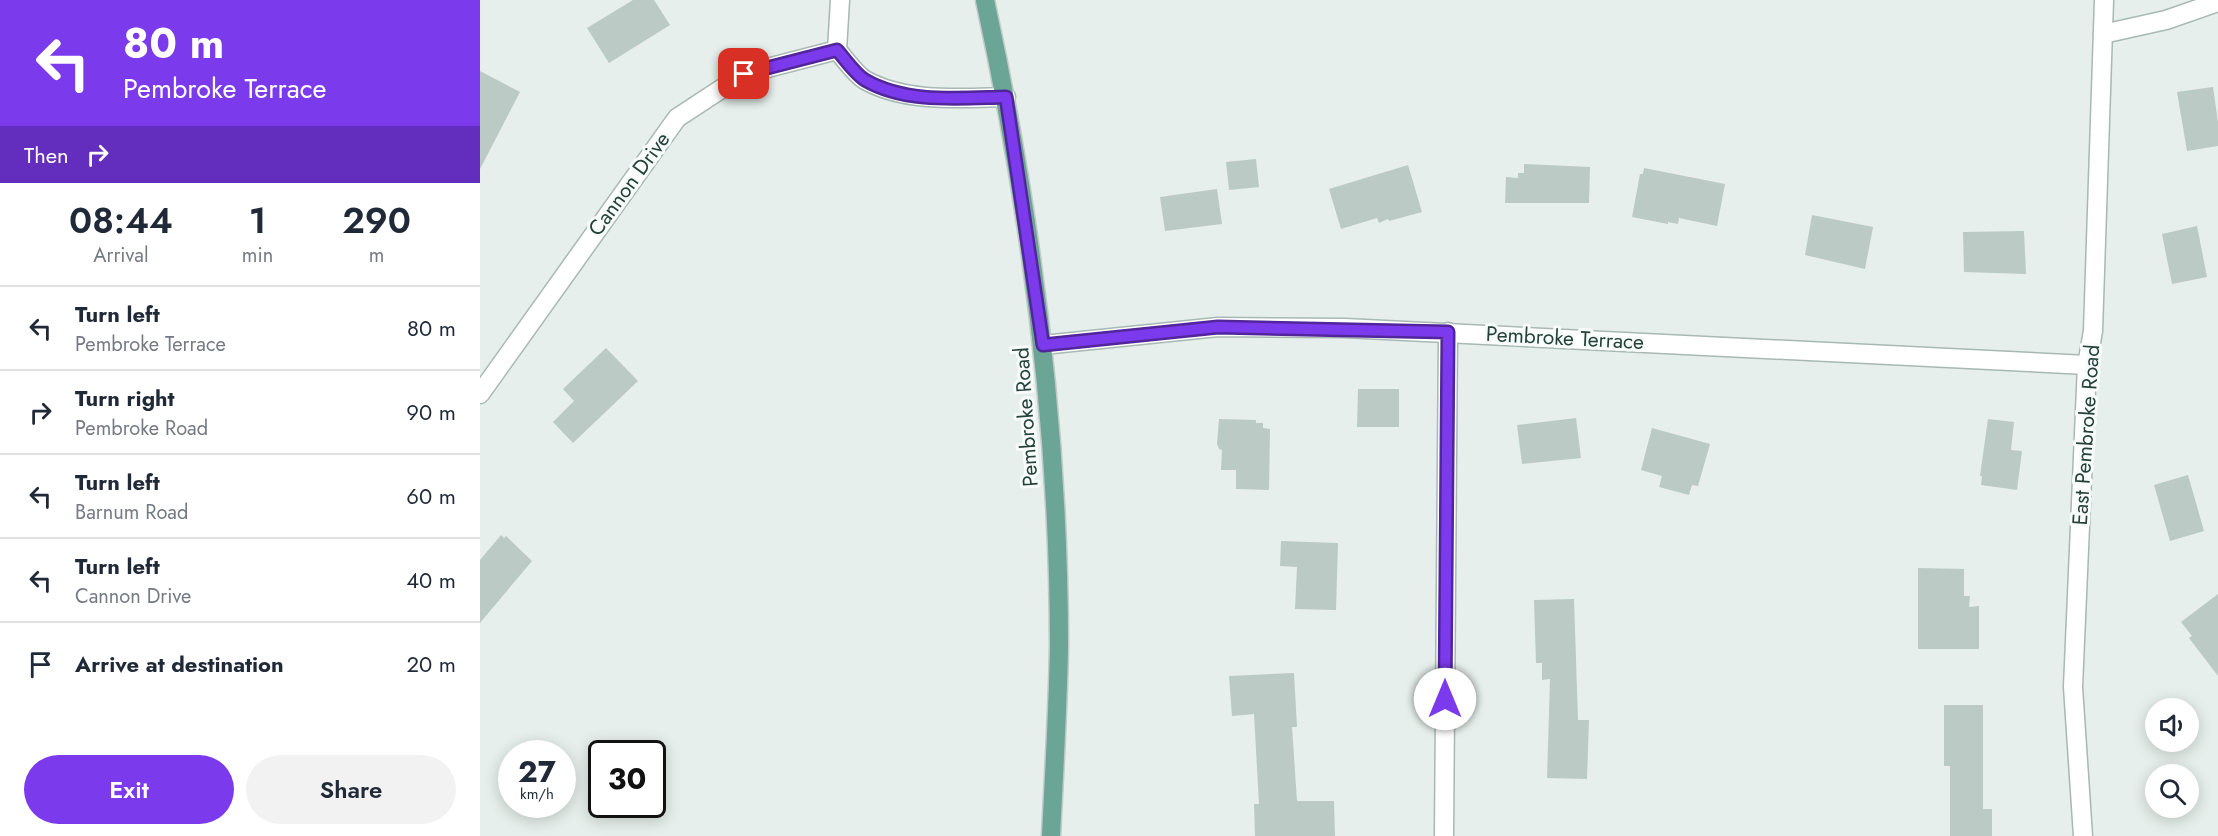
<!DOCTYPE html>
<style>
:root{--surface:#fff;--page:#f2f2f3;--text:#1f2937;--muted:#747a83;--line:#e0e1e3;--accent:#7c3aed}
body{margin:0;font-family:Jost,sans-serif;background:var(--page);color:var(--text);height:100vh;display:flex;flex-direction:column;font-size:22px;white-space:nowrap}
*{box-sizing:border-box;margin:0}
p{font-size:20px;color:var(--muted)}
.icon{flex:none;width:33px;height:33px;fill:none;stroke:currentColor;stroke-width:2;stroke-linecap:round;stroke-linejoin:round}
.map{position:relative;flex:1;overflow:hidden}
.drawer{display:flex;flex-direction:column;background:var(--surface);width:480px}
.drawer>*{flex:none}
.guide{background:#7c3aed;color:#fff;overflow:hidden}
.controls{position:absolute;left:1665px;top:698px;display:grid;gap:12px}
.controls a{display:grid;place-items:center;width:54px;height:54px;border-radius:50%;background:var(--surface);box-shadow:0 3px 15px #0003;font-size:30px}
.speed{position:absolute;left:18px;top:740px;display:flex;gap:12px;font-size:30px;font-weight:700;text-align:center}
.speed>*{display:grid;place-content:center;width:78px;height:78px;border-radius:50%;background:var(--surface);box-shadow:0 3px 15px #0003;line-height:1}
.speed small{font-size:15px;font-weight:400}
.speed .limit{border:3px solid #111;border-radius:9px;background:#fff;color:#111}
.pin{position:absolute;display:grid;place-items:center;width:51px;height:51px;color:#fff;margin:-26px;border-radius:12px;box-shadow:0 3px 9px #0006}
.me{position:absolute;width:66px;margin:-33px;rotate:0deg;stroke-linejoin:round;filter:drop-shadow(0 0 4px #0008)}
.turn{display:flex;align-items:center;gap:21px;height:126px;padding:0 24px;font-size:27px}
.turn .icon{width:78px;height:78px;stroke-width:2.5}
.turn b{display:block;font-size:42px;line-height:51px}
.then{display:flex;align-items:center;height:57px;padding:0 24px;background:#0003;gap:12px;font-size:22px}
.eta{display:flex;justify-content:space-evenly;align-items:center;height:102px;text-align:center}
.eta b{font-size:36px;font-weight:600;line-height:42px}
.cta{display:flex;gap:12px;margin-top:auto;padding:12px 24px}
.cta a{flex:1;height:69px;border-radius:36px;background:var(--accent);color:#fff;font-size:24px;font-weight:600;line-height:69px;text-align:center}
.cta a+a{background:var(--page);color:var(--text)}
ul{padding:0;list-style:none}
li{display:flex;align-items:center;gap:18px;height:84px;padding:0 24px;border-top:2px solid var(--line)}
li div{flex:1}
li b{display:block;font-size:22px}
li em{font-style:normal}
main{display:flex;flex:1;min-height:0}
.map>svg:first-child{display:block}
.building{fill:#bbcac4}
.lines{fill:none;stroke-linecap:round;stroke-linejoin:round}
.minor-casing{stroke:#a8b8b2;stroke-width:21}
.major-casing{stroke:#c2cac8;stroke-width:21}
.minor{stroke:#fff;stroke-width:18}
.major{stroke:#6aa596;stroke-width:18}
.route-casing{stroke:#51269a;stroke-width:15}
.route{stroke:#7c3aed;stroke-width:10}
.labels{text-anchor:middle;stroke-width:6;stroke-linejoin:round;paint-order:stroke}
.street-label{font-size:21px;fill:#24423a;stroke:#f7fbf9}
</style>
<main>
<section class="drawer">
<div class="guide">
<div class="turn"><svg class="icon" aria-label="left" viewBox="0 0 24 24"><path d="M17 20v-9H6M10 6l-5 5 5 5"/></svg><div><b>80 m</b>Pembroke Terrace</div></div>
<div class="then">Then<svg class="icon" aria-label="right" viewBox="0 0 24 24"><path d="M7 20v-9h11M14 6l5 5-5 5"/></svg></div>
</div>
<div class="eta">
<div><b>08:44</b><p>Arrival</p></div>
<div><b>1</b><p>min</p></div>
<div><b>290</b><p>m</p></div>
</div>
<ul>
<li><svg class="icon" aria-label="left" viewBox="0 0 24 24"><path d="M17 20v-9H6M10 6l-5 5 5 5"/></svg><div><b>Turn left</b><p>Pembroke Terrace</p></div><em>80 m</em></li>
<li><svg class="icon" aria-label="right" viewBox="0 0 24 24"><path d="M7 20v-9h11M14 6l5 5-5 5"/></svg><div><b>Turn right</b><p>Pembroke Road</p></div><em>90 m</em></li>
<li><svg class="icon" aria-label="left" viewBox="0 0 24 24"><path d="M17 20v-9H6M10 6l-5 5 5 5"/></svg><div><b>Turn left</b><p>Barnum Road</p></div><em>60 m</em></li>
<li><svg class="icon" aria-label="left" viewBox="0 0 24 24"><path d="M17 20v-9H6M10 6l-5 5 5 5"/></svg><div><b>Turn left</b><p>Cannon Drive</p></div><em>40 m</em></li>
<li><svg class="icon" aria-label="arrive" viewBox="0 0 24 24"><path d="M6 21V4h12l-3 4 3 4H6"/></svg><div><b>Arrive at destination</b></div><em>20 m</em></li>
</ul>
<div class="cta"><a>Exit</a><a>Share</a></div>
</section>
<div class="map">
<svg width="1738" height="836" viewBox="0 0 1738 836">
<rect width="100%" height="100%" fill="#e6efeb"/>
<g class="building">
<path d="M153,0h21l16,25 -61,38 -22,-35z"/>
<path d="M0,71l40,21 -40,77z"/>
<path d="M1733,87l5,35v24l-31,5 -10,-59z"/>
<path d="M776,159l3,28 -30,3 -3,-28z"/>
<path d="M1044,164l66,3 -1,36h-84l1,-26 12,1v-5h6z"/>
<path d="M928,165l14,47 -33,9 -1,-2 -9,4 -2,-5 -36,11 -12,-40z"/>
<path d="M1164,168l81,16 -8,42 -38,-8 -1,6 -10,-2v2l-36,-7 8,-43h3z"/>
<path d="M737,189l5,35 -57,7 -5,-34z"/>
<path d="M1332,215l61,12 -8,42 -60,-14z"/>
<path d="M1717,226l10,51 -35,7 -10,-50z"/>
<path d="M1544,231l2,43 -62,-2 -1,-40z"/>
<path d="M126,348l32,33 -65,62 -20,-21 21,-21 -11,-12z"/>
<path d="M878,389h41v38h-42z"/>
<path d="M1096,418l5,40 -59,6 -5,-39z"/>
<path d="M739,419l37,1v3h7v5l7,1 -1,61 -33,-1v-19h-15l1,-20 -3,-1 -2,-5z"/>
<path d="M1508,419l26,3 -3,28 11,1 -5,39 -36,-5 1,-9h-2z"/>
<path d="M1172,428l58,16 -12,42 -6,-1 -3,10 -30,-8 3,-11 -21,-6z"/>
<path d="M1708,475l16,56 -34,10 -16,-56z"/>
<path d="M21,535l3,3 2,-2 26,25 -52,62v-63z"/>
<path d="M801,541l57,2 -2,67 -41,-1 2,-42 -17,-1z"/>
<path d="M1438,568l46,1v27h6l-1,11 10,-1v43h-61z"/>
<path d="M1738,594v82l-29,-38 3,-2 -11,-14z"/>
<path d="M1094,599l4,121h11l-2,59 -40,-1 3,-99 -8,1v-17h-6l-2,-63z"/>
<path d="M814,673l3,54h-5l5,74h37l1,35h-80l-1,-32h5l-5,-90 -22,2 -3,-40z"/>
<path d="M1464,705h39v104h9v27h-42v-70h-6z"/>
</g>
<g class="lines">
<g class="minor-casing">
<g id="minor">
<path d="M360,0l-3,50c8,9 18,24 28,30 41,23 96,18 141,17"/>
<path d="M1623,34l63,-14 52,-18"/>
<path d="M563,345l175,-18 127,1 742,37"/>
<path d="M0,394l197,-276 67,-44 93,-24"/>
<path d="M964,836l4,-504"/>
<path d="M1603,836l-10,-149 14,-322 6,-34 11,-331"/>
</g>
</g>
<g class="major-casing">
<path id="major" d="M505,0c46,212 74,429 74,646 -1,63 -5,127 -8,190"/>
</g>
<use href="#minor" class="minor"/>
<use href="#major" class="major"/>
</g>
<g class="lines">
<g class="route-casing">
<path id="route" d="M264,74l93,-24c8,9 18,24 28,30 41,24 96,18 141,17l37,248 175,-18 230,5 -3,367"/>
</g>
<use href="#route" class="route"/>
</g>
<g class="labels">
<g class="street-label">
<text transform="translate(149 184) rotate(-54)" y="7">Cannon Drive</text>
<text transform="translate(1085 338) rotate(3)" y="7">Pembroke Terrace</text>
<text transform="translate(546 417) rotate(-94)" y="7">Pembroke Road</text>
<text transform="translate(1606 435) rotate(-86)" y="7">East Pembroke Road</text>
</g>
</g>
</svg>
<div class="controls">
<a><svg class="icon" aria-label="sound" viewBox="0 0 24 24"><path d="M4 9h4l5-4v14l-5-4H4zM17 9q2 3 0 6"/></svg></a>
<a><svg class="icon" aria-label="search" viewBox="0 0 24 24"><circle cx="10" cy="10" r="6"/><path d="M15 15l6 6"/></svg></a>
</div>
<div class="speed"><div>27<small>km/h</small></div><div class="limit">30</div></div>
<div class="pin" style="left:264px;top:74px;background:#d93025"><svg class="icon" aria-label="arrive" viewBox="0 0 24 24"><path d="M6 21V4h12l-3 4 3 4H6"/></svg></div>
<svg class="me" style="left:965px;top:699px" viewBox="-20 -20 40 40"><circle r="19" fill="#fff"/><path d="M0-13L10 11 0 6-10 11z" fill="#7c3aed"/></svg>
</div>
</main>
